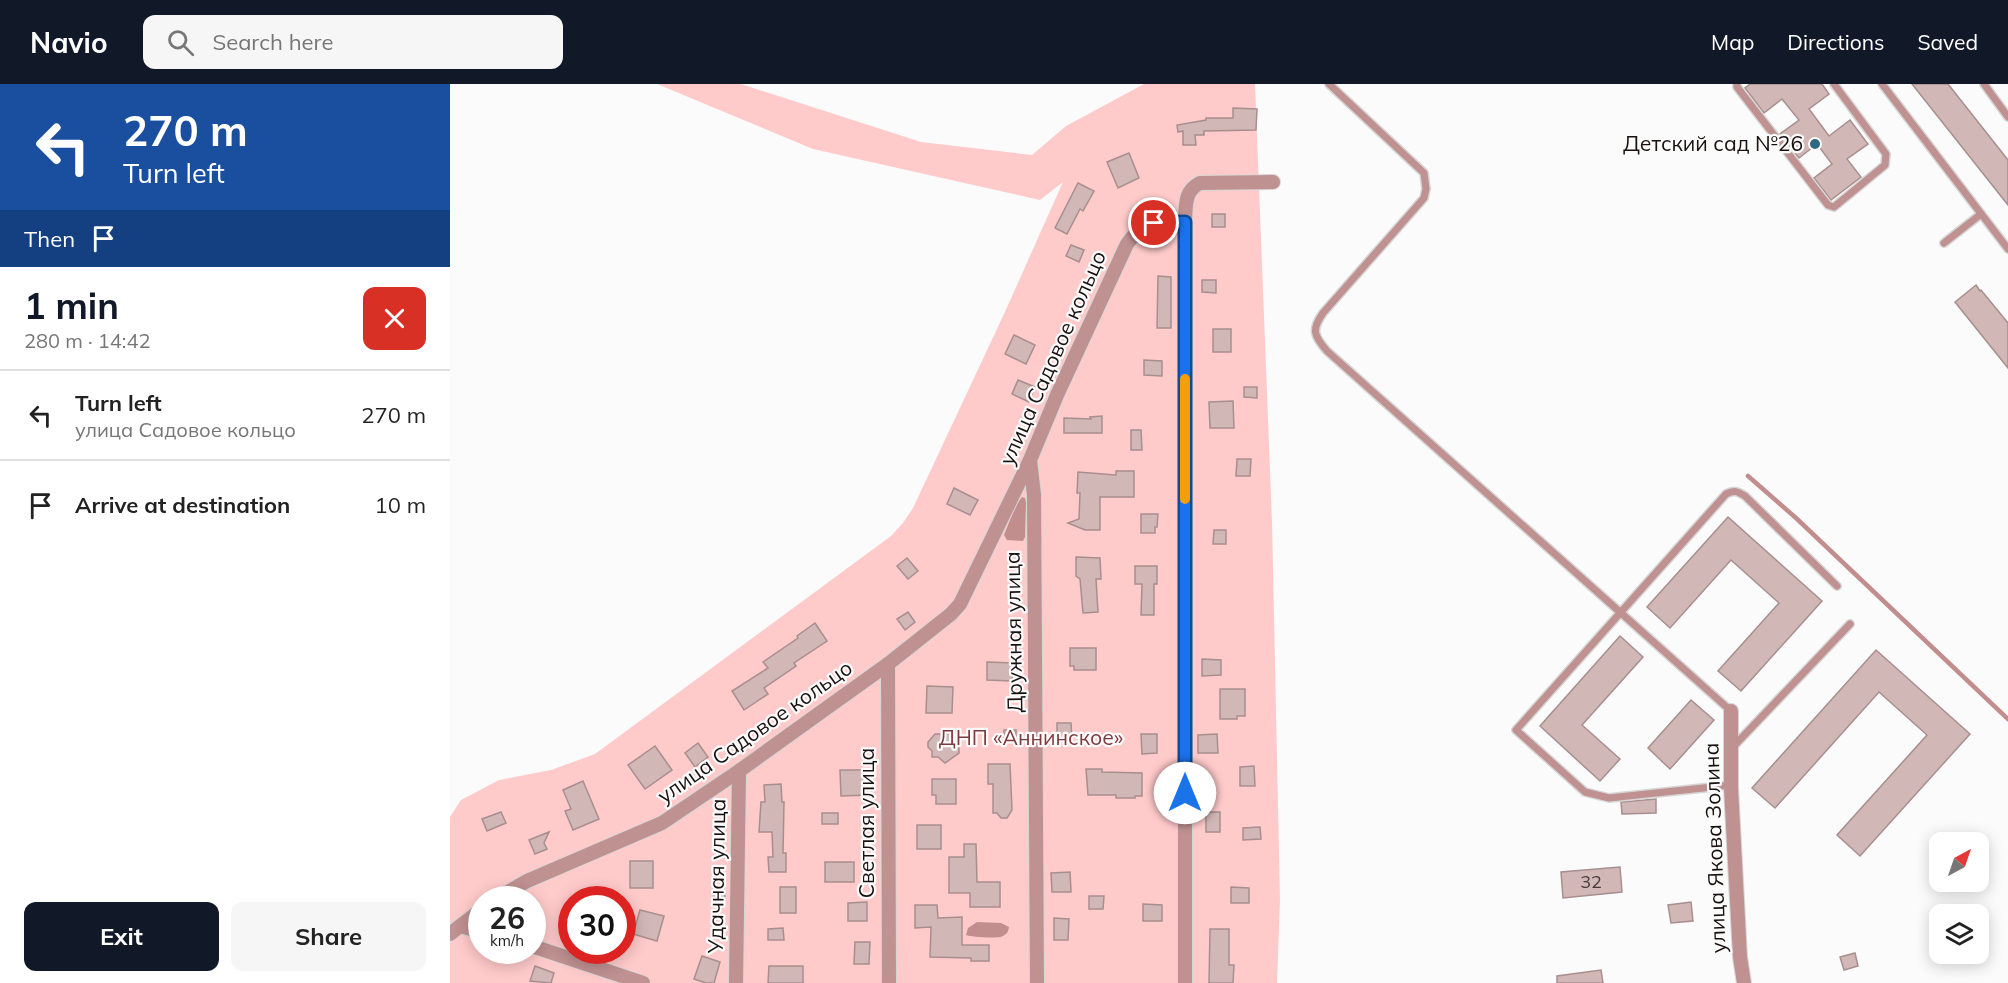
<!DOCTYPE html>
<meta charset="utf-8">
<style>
:root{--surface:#fff;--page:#f6f6f6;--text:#222;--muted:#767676;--line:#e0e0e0;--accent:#111827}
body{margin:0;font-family:Mulish,sans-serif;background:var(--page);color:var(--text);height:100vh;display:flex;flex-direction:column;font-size:22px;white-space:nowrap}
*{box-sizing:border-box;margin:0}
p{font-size:20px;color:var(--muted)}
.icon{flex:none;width:33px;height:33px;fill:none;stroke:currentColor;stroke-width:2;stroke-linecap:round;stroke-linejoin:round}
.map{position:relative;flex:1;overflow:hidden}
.drawer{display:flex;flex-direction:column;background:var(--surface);width:450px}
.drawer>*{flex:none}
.hud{background:#1a4fa0;color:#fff;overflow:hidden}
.needle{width:39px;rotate:40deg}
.buttons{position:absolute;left:1479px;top:748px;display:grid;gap:12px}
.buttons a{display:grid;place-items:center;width:60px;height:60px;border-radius:12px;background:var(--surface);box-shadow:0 3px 15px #0003;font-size:30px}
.speed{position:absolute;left:18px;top:802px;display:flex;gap:12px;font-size:30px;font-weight:700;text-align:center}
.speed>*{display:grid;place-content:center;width:78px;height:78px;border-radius:50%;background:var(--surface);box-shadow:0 3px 15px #0003;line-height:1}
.speed small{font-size:15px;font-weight:400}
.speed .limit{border:9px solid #d22;background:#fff;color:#111}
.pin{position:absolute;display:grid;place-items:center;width:51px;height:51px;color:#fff;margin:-26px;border:3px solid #fff;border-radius:50%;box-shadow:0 2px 6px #0007}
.me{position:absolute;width:66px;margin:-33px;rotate:0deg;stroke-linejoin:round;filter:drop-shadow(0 0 4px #0008)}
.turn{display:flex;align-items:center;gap:21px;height:126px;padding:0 24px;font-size:27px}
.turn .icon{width:78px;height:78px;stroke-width:2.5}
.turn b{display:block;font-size:42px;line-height:51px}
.then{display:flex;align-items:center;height:57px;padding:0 24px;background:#0003;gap:12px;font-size:22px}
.round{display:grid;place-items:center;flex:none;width:63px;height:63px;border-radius:12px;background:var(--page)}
.head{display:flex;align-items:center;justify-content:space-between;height:102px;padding:0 24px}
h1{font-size:36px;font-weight:700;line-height:45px;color:var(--accent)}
.action{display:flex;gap:12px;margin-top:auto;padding:12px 24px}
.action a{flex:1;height:69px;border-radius:12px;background:var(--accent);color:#fff;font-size:24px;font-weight:700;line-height:69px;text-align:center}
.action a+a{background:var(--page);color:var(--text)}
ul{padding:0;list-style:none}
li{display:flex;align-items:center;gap:18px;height:90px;padding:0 24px;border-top:2px solid var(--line)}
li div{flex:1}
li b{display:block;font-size:22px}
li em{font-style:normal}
header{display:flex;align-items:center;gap:36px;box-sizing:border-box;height:84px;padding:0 30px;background:var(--accent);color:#fff}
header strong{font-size:28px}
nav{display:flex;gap:33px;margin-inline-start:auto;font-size:21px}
.search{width:420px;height:54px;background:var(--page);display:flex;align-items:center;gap:15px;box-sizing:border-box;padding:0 21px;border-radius:12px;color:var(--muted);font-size:22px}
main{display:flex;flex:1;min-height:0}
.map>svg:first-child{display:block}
.green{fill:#ffcaca;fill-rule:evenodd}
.water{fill:#c28d8d}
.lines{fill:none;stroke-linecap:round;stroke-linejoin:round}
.stream{stroke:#c28d8d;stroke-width:4.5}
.building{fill:#d2b7b7;stroke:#a88e8e;stroke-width:1.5}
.lane-casing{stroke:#d7d5d5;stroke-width:10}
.street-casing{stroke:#d7d5d5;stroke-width:16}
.lane{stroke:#bf9191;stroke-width:7}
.street{stroke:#bf9191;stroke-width:14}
.route-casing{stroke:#114b97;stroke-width:15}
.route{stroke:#1a73e8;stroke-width:10}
.slow{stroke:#f59e0b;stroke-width:10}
.poi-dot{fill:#2f6982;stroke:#fbfbfb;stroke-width:2}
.labels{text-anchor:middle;stroke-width:4.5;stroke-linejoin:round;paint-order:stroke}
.number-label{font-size:18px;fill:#473a3a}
.poi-label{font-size:21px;fill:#191010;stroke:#fbfbfb;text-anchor:end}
.street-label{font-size:21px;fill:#191010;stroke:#fbfbfb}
.park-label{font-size:21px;fill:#7f3a3e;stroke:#fbfbfb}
</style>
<header>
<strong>Navio</strong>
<div class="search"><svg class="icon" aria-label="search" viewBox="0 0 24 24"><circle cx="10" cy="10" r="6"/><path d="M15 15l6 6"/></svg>Search here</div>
<nav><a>Map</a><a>Directions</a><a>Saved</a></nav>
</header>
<main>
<section class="drawer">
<div class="hud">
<div class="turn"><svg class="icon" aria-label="left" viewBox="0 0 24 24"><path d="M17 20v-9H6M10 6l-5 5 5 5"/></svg><div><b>270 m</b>Turn left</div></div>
<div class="then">Then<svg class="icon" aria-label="arrive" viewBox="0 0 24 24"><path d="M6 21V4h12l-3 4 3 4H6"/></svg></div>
</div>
<div class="head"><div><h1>1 min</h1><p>280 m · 14:42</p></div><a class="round" style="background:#d93025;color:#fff"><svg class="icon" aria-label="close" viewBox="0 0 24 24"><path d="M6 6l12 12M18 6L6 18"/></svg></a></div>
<ul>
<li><svg class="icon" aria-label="left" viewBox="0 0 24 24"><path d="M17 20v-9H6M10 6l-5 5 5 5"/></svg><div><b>Turn left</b><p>улица Садовое кольцо</p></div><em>270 m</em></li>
<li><svg class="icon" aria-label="arrive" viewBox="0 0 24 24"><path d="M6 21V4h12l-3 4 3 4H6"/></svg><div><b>Arrive at destination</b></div><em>10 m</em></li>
</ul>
<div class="action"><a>Exit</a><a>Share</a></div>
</section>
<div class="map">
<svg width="1558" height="899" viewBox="0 0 1558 899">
<rect width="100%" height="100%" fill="#fbfbfb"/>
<path class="green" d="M207,0h84l180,58 111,13 34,-29 78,-42h111l17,438 8,378 -3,83h-827v-166l11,-17 38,-20 52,-10 44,-16 296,-218 12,-13 10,-15 91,-194 59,-132 -23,18 -227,-51zM32,816h50v51h-50zM122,816h50v51h-50z"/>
<g class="water">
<path d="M572,413l3,1 1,5 -1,34 -2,4 -16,-1 -3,-5 12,-30z"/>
<path d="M527,838l24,1 8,4c-1,5 -1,6 -6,9 -5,3 -32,1 -37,-1l2,-7z"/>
</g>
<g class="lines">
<path class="stream" d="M1298,392l48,42 212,201"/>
</g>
<g class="building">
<path d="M1300,0h72l7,10 -20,15 20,27 21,-16 18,24 -21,15 14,18 -30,23 -17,-22 18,-14 -15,-20 -18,14 -19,-24 19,-14 -17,-21 -18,14 -19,-25z"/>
<path d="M1462,0h36l60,76v45z"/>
<path d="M783,24l24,1 -1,21 -52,1v4h-9l1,10h-13v-14l-5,1 -1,-7 29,-5v-2h27z"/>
<path d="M679,69l10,25 -21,10 -11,-26z"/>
<path d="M628,99l16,8 -11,20 -3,-2 -13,25 -12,-6z"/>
<rect x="762" y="130" width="13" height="13"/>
<path d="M621,161l13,5 -5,12 -13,-6z"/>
<path d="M708,192l13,1v51h-14z"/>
<path d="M752,196h14v13l-14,-1z"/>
<path d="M1526,201l4,6 1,-1 27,33v45l-53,-66z"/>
<rect x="763" y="245" width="18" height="23"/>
<path d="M564,251l21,10 -9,19 -21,-10z"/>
<path d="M694,276l18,1v15l-18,-1z"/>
<path d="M568,296l17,7 -6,15 -17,-8z"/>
<path d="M794,303h13v11l-13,-1z"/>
<path d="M783,317l1,27h-24l-1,-26z"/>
<path d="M652,332v17h-38v-15l27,1 -1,-2z"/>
<path d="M681,346h10l1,20h-11z"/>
<path d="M787,375h14l-1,17h-14z"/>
<path d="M666,387h18v26h-34v33h-15l-17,-7 11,-4 1,-26h-3l1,-21 38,3z"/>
<path d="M504,404l24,12 -8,15 -23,-11z"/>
<path d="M691,430h17l-1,13h-2v6h-14z"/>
<path d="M1278,433l94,84 -81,90 -23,-20 61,-68 -48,-43 -61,68 -23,-21z"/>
<path d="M764,446h12v14h-13z"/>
<path d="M626,473l24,1 1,21h-5l2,33 -15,1 -3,-34 -4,-3z"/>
<path d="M457,474l11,13 -10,8 -11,-13z"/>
<path d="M685,482h22v18h-3v31h-13l1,-31h-7z"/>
<path d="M458,528l7,10 -10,8 -8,-11z"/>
<path d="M365,539l12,18 -33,22 2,3 -32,22 4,6 -24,16 -12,-19 36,-23 -5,-6 35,-24 -1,-2z"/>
<path d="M1170,552l23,21 -61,68 38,34 -20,22 -60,-55z"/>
<path d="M620,564h26v22h-22v-4h-4z"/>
<path d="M1426,566l94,84 -110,122 -23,-21 90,-100 -48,-43 -104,116 -23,-20z"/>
<path d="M752,575l19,1v15l-19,1z"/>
<path d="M537,578l26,1 -1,18 -25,-1z"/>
<path d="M477,602l26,1 -1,26h-26z"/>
<path d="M770,605h25v27h-8v3h-17z"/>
<path d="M1241,616l23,20 -44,49 -22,-21z"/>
<path d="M607,639h14l1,17h-15z"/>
<rect x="554" y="646" width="12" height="11"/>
<path d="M485,650h16v5l8,8v6l-14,10 -7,-6h-6v-6l-4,-4v-5z"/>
<path d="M691,650h16v19l-15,1z"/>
<path d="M767,650l1,19h-20v-18z"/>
<path d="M248,659l10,14 -13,10 -10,-14z"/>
<path d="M205,662l17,24 -27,19 -17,-24z"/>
<path d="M538,680h22l2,46 -5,8h-6l-4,-5h-4v-29h-5z"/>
<path d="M804,682l1,20h-15v-19z"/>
<path d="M636,685h16v3l40,1v23h-7v2h-19v-3h-28z"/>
<path d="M390,686h31v25l-30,1z"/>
<path d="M482,695h24v25h-20v-9h-4z"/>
<path d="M133,697l16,38 -26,11 -8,-19 6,-2 -8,-19z"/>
<path d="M331,700l1,18h2l-1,51h3v19h-17l-1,-15h5l-1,-25h-13l2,-30h4l-1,-17z"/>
<path d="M1206,715v14l-34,1 -1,-12z"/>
<path d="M51,728l5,11 -19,8 -5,-12z"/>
<rect x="756" y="728" width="14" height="20"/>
<rect x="372" y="729" width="16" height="11"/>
<rect x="467" y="741" width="24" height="24"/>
<path d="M810,743l1,12 -18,1v-12z"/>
<path d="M99,748l-5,11 3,6 -12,5 -6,-14z"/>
<path d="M514,760h12l1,38h23v25h-30v-14h-21v-36h15z"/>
<rect x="180" y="777" width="23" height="27"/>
<rect x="375" y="778" width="29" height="20"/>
<path d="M1170,783l2,25 -59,6 -2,-26z"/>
<path d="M620,788l1,20h-19l-1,-19z"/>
<path d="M263,803h11l1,11h-11z"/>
<rect x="330" y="803" width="16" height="26"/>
<path d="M781,803l18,1v15h-18z"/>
<path d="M639,812h15l-1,13h-14z"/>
<path d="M417,818v19h-19v-18z"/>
<path d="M1241,818l2,19 -22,2 -3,-18z"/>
<path d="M693,820l19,1v16h-19z"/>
<path d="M465,821h22l1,13 24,-1v28h27v16h-18v-3l-41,-1 1,-30 -16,1z"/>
<path d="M190,826l24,6 -7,25 -24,-7z"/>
<path d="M604,834l15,1 -1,21h-14z"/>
<path d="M333,844l1,12h-16v-11z"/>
<path d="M760,845h19v36h5l-1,18h-24z"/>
<path d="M405,858h15l-1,22h-15z"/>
<path d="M1405,869l3,13 -14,4 -4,-13z"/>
<path d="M252,872l18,6 -6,21h-8l-12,-4z"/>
<path d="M85,882l19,7 -3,10 -21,-2z"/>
<path d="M319,882h34v17h-35z"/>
<path d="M1151,886l2,13h-46v-7z"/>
</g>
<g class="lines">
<g class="lane-casing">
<g id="lane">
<path d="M879,0l95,89 2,16 -2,9 -101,115c-12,17 -9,23 4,38l404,360"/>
<path d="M1287,0v3l91,118 6,2 51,-42 1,-11 -52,-70"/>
<path d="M1432,0l126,165"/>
<path d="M1534,0l24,33"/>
<path d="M1494,159l37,-29"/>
<path d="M1283,663l117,-123"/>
<path d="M1281,701l-122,13 -24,-6 -69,-62 210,-236c8,-4 11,-3 19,2l92,90"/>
</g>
</g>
<g class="street-casing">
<g id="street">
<path d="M580,376l4,35 3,488"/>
<path d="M438,580l1,319"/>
<path d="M1281,627v77l9,169 4,26"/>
<path d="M44,816l33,-19 135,-58 77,-52 149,-107 63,-50 9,-10 70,-144 27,-65 70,-151c17,-24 31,-21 58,-22"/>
<path d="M10,842l22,6"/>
<path d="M0,850l32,-25"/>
<path d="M82,862l111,37"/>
<path d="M286,899l3,-212"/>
<path d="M735,899v-761c1,-17 -1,-31 15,-39l73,-1"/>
</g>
</g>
<use href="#lane" class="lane"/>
<use href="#street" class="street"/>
</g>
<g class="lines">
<g class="route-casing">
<path id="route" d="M704,139l31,-1v571"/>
</g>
<use href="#route" class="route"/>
<path class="slow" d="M735,295v120"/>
</g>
<circle class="poi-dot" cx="1365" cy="60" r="6"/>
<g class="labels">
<g class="number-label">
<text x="1141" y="804">32</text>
</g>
<g class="poi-label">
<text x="1353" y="67">Детский сад №26</text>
</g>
<g class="street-label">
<text transform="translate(603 274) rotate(-66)" y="7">улица Садовое кольцо</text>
<text transform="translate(564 548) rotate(-91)" y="7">Дружная улица</text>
<text transform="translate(305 648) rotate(-35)" y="7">улица Садовое кольцо</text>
<text transform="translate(417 739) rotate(-90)" y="7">Светлая улица</text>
<text transform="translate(1265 764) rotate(-92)" y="7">улица Якова Золина</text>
<text transform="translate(267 792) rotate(-89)" y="7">Удачная улица</text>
</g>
<g class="park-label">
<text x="581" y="661">ДНП «Аннинское»</text>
</g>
</g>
</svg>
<div class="buttons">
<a><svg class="needle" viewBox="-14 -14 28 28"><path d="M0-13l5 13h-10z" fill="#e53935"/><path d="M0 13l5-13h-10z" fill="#767676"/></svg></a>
<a><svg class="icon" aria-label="layers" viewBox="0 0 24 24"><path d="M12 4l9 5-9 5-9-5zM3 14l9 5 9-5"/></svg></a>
</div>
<div class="speed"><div>26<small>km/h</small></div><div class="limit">30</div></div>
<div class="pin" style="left:704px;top:139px;background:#d93025"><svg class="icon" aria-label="arrive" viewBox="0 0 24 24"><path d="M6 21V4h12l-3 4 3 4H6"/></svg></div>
<svg class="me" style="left:735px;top:709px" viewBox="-20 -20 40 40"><circle r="19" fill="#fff"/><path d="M0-13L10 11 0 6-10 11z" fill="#1a73e8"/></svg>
</div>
</main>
